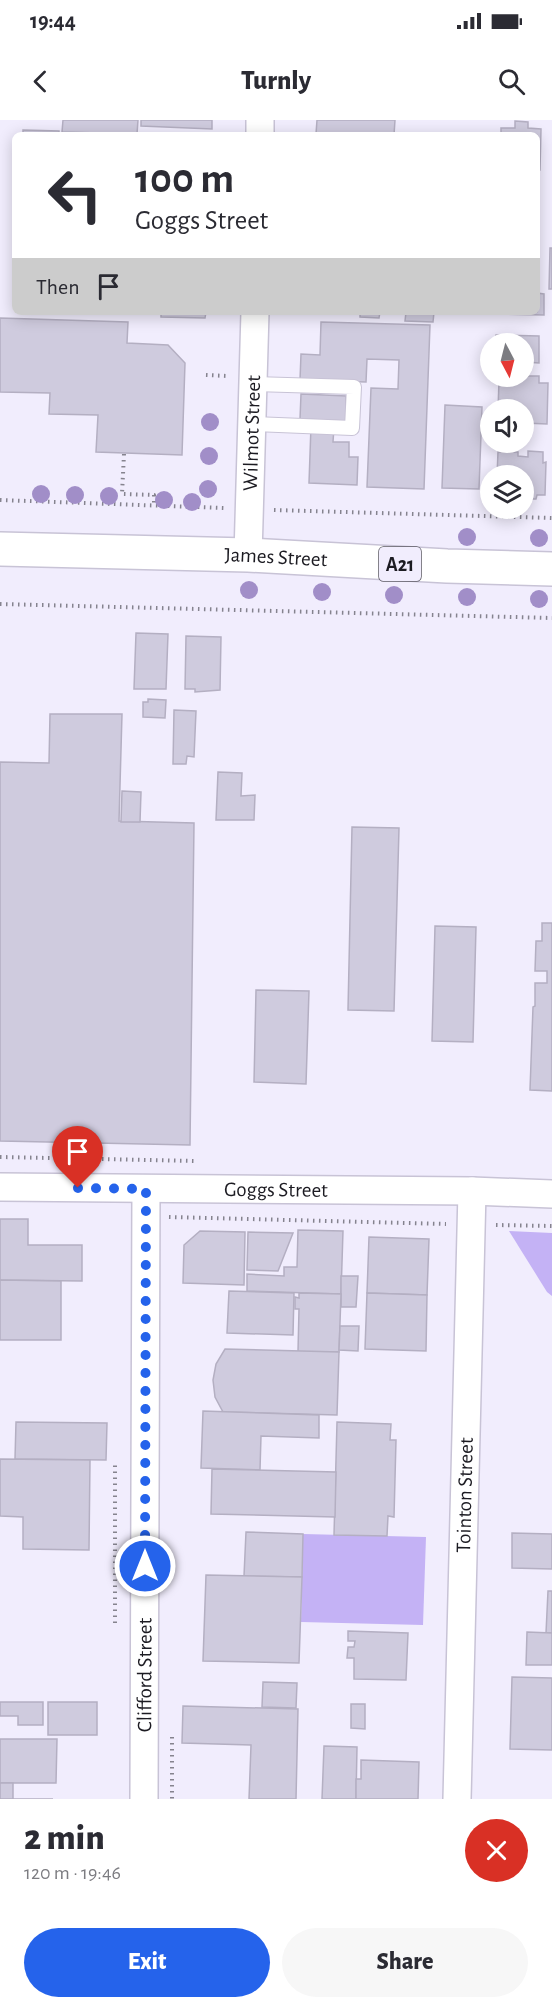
<!DOCTYPE html>
<meta charset="utf-8">
<style>
:root{--surface:#fff;--page:#f7f7f7;--text:#2b2b33;--muted:#7c7c81;--accent:#2563eb}
body{margin:0;font-family:"Alegreya Sans",sans-serif;background:var(--page);color:var(--text);height:100vh;display:flex;flex-direction:column;font-size:22px;white-space:nowrap}
*{box-sizing:border-box;margin:0}
p{font-size:20px;color:var(--muted)}
.icon{flex:none;width:33px;height:33px;fill:none;stroke:currentColor;stroke-width:2;stroke-linecap:round;stroke-linejoin:round}
.map{position:relative;height:1679px;overflow:hidden}
.details{display:flex;flex-direction:column;background:var(--surface);flex:1}
.details>*{flex:none}
.banner{position:absolute;left:12px;top:12px;width:528px;height:183px;border-radius:9px;box-shadow:0 3px 15px #0003;background:#fff;color:var(--text);overflow:hidden}
.needle{width:39px;rotate:173deg}
.tools{position:absolute;left:480px;top:213px;display:grid;gap:12px}
.tools a{display:grid;place-items:center;width:54px;height:54px;border-radius:50%;background:var(--surface);box-shadow:0 3px 15px #0003;font-size:30px}
.pin{position:absolute;display:grid;place-items:center;width:51px;height:51px;color:#fff;margin:-62px -26px;border-radius:50% 50% 50% 0;rotate:-45deg;box-shadow:0 0 6px #0007}
.pin .icon{rotate:45deg}
.me{position:absolute;width:66px;margin:-33px;rotate:0deg;stroke-linejoin:round;filter:drop-shadow(0 0 4px #0008)}
.turn{display:flex;align-items:center;gap:21px;height:126px;padding:0 24px;font-size:27px}
.turn .icon{width:78px;height:78px;stroke-width:2.5}
.turn b{display:block;font-size:42px;line-height:51px}
.then{display:flex;align-items:center;height:57px;padding:0 24px;background:#0003;gap:12px;font-size:22px}
.round{display:grid;place-items:center;flex:none;width:63px;height:63px;border-radius:32px;background:var(--page)}
.head{display:flex;align-items:center;justify-content:space-between;height:102px;padding:0 24px}
h1{font-size:36px;font-weight:800;line-height:45px}
.cta{display:flex;gap:12px;margin-top:auto;padding:12px 24px}
.cta a{flex:1;height:69px;border-radius:36px;background:var(--accent);color:#fff;font-size:24px;font-weight:800;line-height:69px;text-align:center}
.cta a+a{background:var(--page);color:var(--text)}
.status{display:flex;justify-content:space-between;align-items:center;height:42px;padding:0 30px;background:var(--surface);direction:ltr}
.status svg{height:16px;fill:currentColor}
header{display:flex;justify-content:space-between;align-items:center;height:78px;padding:0 24px;background:var(--surface);font-size:27px;font-weight:800}
.map>svg:first-child{display:block}
.green{fill:#c4b2f5}
.building{fill:#cfcbde;stroke:#b4afc2;stroke-width:1.5}
.lines{fill:none;stroke-linecap:round;stroke-linejoin:round}
.service-casing{stroke:#c8c3d6;stroke-width:16}
.minor-casing{stroke:#c8c3d6;stroke-width:30}
.trunk-casing{stroke:#c8c3d6;stroke-width:36}
.path{stroke:#85838e;stroke-width:4;stroke-dasharray:1.5 4.5;stroke-linecap:butt}
.service{stroke:#fff;stroke-width:14}
.minor{stroke:#fff;stroke-width:27}
.trunk{stroke:#fff;stroke-width:33}
.tree{fill:#a18ec8}
.route{stroke:#2563eb;stroke-width:10;stroke-dasharray:0 18}
.labels{text-anchor:middle;stroke-width:5;stroke-linejoin:round;paint-order:stroke}
.shield{fill:#f1edfd;stroke:#5c5a64;stroke-width:1.5}
.shield-label{font-size:20px;font-weight:bold;fill:#1c1b22}
.street-label{font-size:21px;fill:#1c1b22;stroke:#f1edfd}
</style>
<div class="status"><b>19:44</b><svg viewBox="0 0 49 12"><path d="M0 12V9h3v3zM5 12V6h3v6zM10 12V3h3v9zM15 12V0h3v12zM26 1h20v11H26zM47 4h2v5h-2z"/></svg></div>
<header><svg class="icon" aria-label="back" viewBox="0 0 24 24"><path d="M15 5l-7 7 7 7"/></svg>Turnly<svg class="icon" aria-label="search" viewBox="0 0 24 24"><circle cx="10" cy="10" r="6"/><path d="M15 15l6 6"/></svg></header>
<div class="map">
<svg width="552" height="1679" viewBox="0 0 552 1679">
<rect width="100%" height="100%" fill="#f1edfd"/>
<g class="green">
<path d="M509,1111l43,2v63l-5,-4z"/>
<path d="M303,1414l123,3 -3,88 -122,-3z"/>
</g>
<g class="building">
<path d="M63,0h75l-1,14 -75,-2z"/>
<path d="M141,0h71v9l-71,-3z"/>
<path d="M317,0h78l-1,15 -78,-1z"/>
<path d="M515,1l13,1v6l13,1 -1,41h-3v-35h-36v-7h14z"/>
<path d="M23,10l36,1v4h-36z"/>
<path d="M550,128h2v41h-3z"/>
<path d="M537,173l7,1v21l-52,-1v-2h45z"/>
<path d="M161,192h45l-1,6 -44,-1z"/>
<path d="M360,192h20l-1,6 -19,-1z"/>
<path d="M406,192h28l-1,10 -28,-1z"/>
<path d="M0,198l128,4 -1,21 41,2 17,18 -3,92 -86,-3 2,-37 -49,-1 1,-21 -50,-1z"/>
<path d="M321,202l109,3 -6,164 -57,-2 4,-99 27,1 1,-29 -32,-1 -1,23 -66,-2 1,-26 19,1z"/>
<path d="M496,215l43,1v27l-15,-1v-18h-29z"/>
<path d="M505,256h34v7h9l-1,41 -23,-1v-13h-26l1,-29h5z"/>
<path d="M301,274l45,2v25l-46,-2z"/>
<path d="M445,285l37,2 -3,82 -37,-1z"/>
<path d="M311,306l23,1 -1,15h16v15h9l-1,28 -48,-2z"/>
<path d="M528,331l15,1v11l3,-1 -1,33h-8l-1,4h-12v-23h-27l1,-24h20v4l10,1z"/>
<path d="M136,513l32,1 -2,55h-32z"/>
<path d="M186,516l35,1 -1,53 -25,2v-3h-10z"/>
<path d="M148,579l18,1 -1,18 -22,-1v-15h5z"/>
<path d="M174,590l22,1 -2,46 -7,-1 -1,8h-13z"/>
<path d="M50,594h72l-3,107 75,2 -4,322 -190,-4v-379l49,1z"/>
<path d="M218,652l24,1 -1,23 14,-1 -1,25h-38z"/>
<path d="M122,671l19,1 -1,30h-19z"/>
<path d="M352,707l47,1 -5,183 -46,-1z"/>
<path d="M542,803h10v168l-22,-1 3,-83 2,-1v-23h12v-12h-12l1,-30h6z"/>
<path d="M435,806l41,1 -3,115 -41,-1z"/>
<path d="M256,870l53,1 -3,93 -52,-2z"/>
<path d="M0,1099h28v26h54v36l-82,-1z"/>
<path d="M298,1110l45,1 -2,63 -94,-3v-17l37,2v-9h13z"/>
<path d="M200,1111l45,1 -1,53 -61,-2 1,-38z"/>
<path d="M248,1112l45,1 -15,38 -31,-1z"/>
<path d="M369,1117l60,2 -2,56 -60,-2z"/>
<path d="M341,1156h17l-2,31h-15z"/>
<path d="M0,1160l61,1v59h-61z"/>
<path d="M229,1171l65,2 -1,42 -66,-2z"/>
<path d="M299,1173l42,1 -2,58h-41l1,-43h-4v-12l4,1z"/>
<path d="M367,1173l60,2 -1,56 -61,-2z"/>
<path d="M340,1206h19l-1,25 -19,-1z"/>
<path d="M225,1229l114,3 -2,63 -114,-3 -8,-15 -2,-17 3,-16z"/>
<path d="M203,1291l116,4v23l-58,-2 -1,34 -59,-2z"/>
<path d="M16,1302l91,1 -1,37 -91,-1z"/>
<path d="M337,1302l54,2 -1,16h6l-2,77 -6,-1 -1,20 -53,-1z"/>
<path d="M0,1339l90,1 -1,90 -66,-1v-32l-23,-1z"/>
<path d="M212,1349l124,3 -1,45 -124,-3z"/>
<path d="M246,1412l57,2 -1,43 -58,-1z"/>
<path d="M512,1413l40,1v35l-40,-1z"/>
<path d="M206,1455l96,2 -3,86 -96,-2z"/>
<path d="M548,1471h4v42h-6z"/>
<path d="M348,1511l60,2 -2,47 -52,-1v-21h-7l1,-11h6l1,-6h-7z"/>
<path d="M527,1512l25,1v32h-26z"/>
<path d="M512,1557l40,1v72l-42,-1z"/>
<path d="M263,1562l34,1 -1,25 -34,-1z"/>
<path d="M0,1582h43v23h-25v-9h-18z"/>
<rect x="48" y="1582" width="49" height="33"/>
<path d="M351,1584h14v25l-14,-1z"/>
<path d="M183,1586l115,3 -2,90h-47l2,-54 -69,-2z"/>
<path d="M0,1619h57l-1,44h-56z"/>
<path d="M324,1626l33,1 -1,52h-34z"/>
<path d="M361,1640l58,2 -1,37h-62v-20h5z"/>
<path d="M0,1663h13v16h40h-53z"/>
</g>
<g class="lines">
<g class="service-casing">
<path id="service" d="M252,304l100,4 2,-41 -101,-3"/>
</g>
<g class="minor-casing">
<g id="minor">
<path d="M260,15v-15"/>
<path id="s1" d="M248,435l7,-243"/>
<path id="s2" d="M0,1067l472,4 80,3"/>
<path id="s3" d="M144,1679l2,-610"/>
<path id="s4" d="M457,1679l15,-608"/>
</g>
</g>
<g class="trunk-casing">
<g id="trunk">
<path id="s5" d="M0,429l248,6 199,11 105,3"/>
</g>
</g>
<g class="path">
<path d="M206,255l21,1"/>
<path d="M124,334l-2,40 32,1v11"/>
<path d="M0,380l224,8"/>
<path d="M274,390l278,8"/>
<path d="M0,484l552,14"/>
<path d="M0,1037l197,4"/>
<path d="M169,1097l277,7"/>
<path d="M496,1105l56,1"/>
<path d="M115,1503v-158"/>
<path d="M172,1617v62"/>
</g>
<use href="#service" class="service"/>
<use href="#minor" class="minor"/>
<use href="#trunk" class="trunk"/>
</g>
<g class="tree">
<circle cx="210" cy="302" r="9"/>
<circle cx="209" cy="336" r="9"/>
<circle cx="208" cy="369" r="9"/>
<circle cx="41" cy="374" r="9"/>
<circle cx="75" cy="375" r="9"/>
<circle cx="109" cy="376" r="9"/>
<circle cx="164" cy="380" r="9"/>
<circle cx="192" cy="382" r="9"/>
<circle cx="467" cy="417" r="9"/>
<circle cx="539" cy="418" r="9"/>
<circle cx="249" cy="470" r="9"/>
<circle cx="322" cy="472" r="9"/>
<circle cx="394" cy="475" r="9"/>
<circle cx="467" cy="477" r="9"/>
<circle cx="539" cy="479" r="9"/>
</g>
<g class="lines">
<path class="route" d="M78,1068l68,1 -1,377"/>
</g>
<g class="labels">
<rect class="shield" x="379" y="427" width="42" height="34" rx="4.5"/>
<g class="shield-label">
<text x="400" y="451">A21</text>
</g>
<g class="street-label">
<text dy="7" stroke="none"><textPath href="#s1" startOffset="122">Wilmot Street</textPath></text>
<text dy="7" stroke="none"><textPath href="#s5" startOffset="276">James Street</textPath></text>
<text dy="7" stroke="none"><textPath href="#s2" startOffset="276">Goggs Street</textPath></text>
<text dy="7" stroke="none"><textPath href="#s4" startOffset="304">Tointon Street</textPath></text>
<text dy="7" stroke="none"><textPath href="#s3" startOffset="124">Clifford Street</textPath></text>
</g>
</g>
</svg>
<div class="tools">
<a><svg class="needle" viewBox="-14 -14 28 28"><path d="M0-13l5 13h-10z" fill="#e53935"/><path d="M0 13l5-13h-10z" fill="#7c7c81"/></svg></a>
<a><svg class="icon" aria-label="sound" viewBox="0 0 24 24"><path d="M4 9h4l5-4v14l-5-4H4zM17 9q2 3 0 6"/></svg></a>
<a><svg class="icon" aria-label="layers" viewBox="0 0 24 24"><path d="M12 4l9 5-9 5-9-5zM3 14l9 5 9-5"/></svg></a>
</div>
<div class="pin" style="left:78px;top:1068px;background:#d93025"><svg class="icon" aria-label="arrive" viewBox="0 0 24 24"><path d="M6 21V4h12l-3 4 3 4H6"/></svg></div>
<svg class="me" style="left:145px;top:1446px" viewBox="-20 -20 40 40"><circle r="17" fill="#2563eb" stroke="#fff" stroke-width="3"/><path d="M0-11L8 9 0 5-8 9z" fill="#fff"/></svg>
<div class="banner">
<div class="turn"><svg class="icon" aria-label="left" viewBox="0 0 24 24"><path d="M17 20v-9H6M10 6l-5 5 5 5"/></svg><div><b>100 m</b>Goggs Street</div></div>
<div class="then">Then<svg class="icon" aria-label="arrive" viewBox="0 0 24 24"><path d="M6 21V4h12l-3 4 3 4H6"/></svg></div>
</div>
</div>
<section class="details">
<div class="head"><div><h1>2 min</h1><p>120 m · 19:46</p></div><a class="round" style="background:#d93025;color:#fff"><svg class="icon" aria-label="close" viewBox="0 0 24 24"><path d="M6 6l12 12M18 6L6 18"/></svg></a></div>
<div class="cta"><a>Exit</a><a>Share</a></div>
</section>
